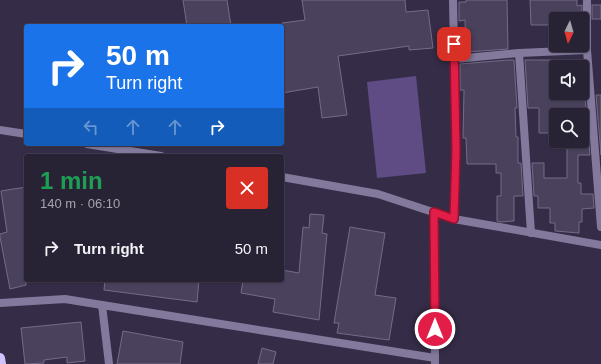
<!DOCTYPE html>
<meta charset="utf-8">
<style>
:root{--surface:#282235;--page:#302a3d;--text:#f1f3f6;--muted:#a5a4ad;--line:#443f50}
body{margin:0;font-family:Arial,sans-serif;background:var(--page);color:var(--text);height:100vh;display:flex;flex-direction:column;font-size:15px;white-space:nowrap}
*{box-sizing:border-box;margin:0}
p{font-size:13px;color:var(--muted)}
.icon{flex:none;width:22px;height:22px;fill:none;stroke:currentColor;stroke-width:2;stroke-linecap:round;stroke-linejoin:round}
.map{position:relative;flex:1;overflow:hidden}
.details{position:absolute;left:24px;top:154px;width:260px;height:128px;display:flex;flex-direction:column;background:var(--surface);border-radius:4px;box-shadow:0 1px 3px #0004,0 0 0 1px var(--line)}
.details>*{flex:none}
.banner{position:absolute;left:24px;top:24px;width:260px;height:122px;border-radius:4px;box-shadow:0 1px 3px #0004,0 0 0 1px var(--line);background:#1a73e8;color:#fff;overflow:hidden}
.needle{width:26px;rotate:185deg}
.buttons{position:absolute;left:549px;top:12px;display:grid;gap:8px}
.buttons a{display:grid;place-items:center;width:40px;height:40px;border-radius:4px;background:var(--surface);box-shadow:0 1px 3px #0004,0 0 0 1px var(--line);font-size:20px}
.pin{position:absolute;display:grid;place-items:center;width:34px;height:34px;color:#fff;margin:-17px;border-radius:8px;box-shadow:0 2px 6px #0006}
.me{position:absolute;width:44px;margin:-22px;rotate:0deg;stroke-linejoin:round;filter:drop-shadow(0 0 3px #0008)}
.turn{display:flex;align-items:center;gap:14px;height:84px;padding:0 16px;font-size:18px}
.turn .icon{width:52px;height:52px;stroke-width:2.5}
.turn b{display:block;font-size:28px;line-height:34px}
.lanes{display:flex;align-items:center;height:38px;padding:0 16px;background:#0003;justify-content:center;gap:20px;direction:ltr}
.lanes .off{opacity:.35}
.round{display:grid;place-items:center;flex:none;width:42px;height:42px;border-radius:4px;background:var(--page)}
.head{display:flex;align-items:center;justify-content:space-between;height:68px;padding:0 16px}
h1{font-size:24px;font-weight:800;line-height:30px;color:#1e9e55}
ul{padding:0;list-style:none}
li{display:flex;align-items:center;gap:12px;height:52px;padding:0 16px}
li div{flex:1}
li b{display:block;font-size:15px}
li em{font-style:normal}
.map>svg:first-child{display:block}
.green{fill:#5f4c85}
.building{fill:#4a425d;stroke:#746b89}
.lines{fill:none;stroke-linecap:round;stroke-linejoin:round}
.minor{stroke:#83799c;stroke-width:8}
.primary{stroke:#d2c2fc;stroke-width:10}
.route-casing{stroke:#92132f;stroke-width:10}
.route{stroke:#e11d48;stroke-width:7}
</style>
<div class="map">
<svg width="601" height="364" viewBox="0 0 601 364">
<rect width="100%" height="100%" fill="#352d47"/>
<path class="green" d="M416,76l10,97 -49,5 -10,-96z"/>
<g class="building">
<path d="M183,0h44l4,26h-44z"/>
<path d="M302,0h103l1,12 22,-2 5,38 -24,2v-4l-71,10 9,59 -25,3 -4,-31 -36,6v-70l23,-3z"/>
<path d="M466,0h41l1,49 -42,3 -1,-32 -6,1v-19h7z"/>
<path d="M530,0h47v6l5,-1v14h-29v6h-22z"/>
<rect x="592" y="5" width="9" height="14"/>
<path d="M508,60h6l3,48h-2l1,29h2v26h3l2,33h-9v25l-14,1 -3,-1v-25h4v-23h-5v-9h-29l-1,-26h-3l1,-48h-4v-26z"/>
<path d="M525,60h31v33h23v3h6l5,59h-12v28h3v11h12l1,14 -12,1v13h-3v11l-24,-2v-8h-5v-15h-12v-12h-4l-2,-33h12v15h23v-37h15v-26h-31v18h-12v-25h-11z"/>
<path d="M596,95h5v60z"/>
<path d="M26,187v98l-16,4 -10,-52v-3l7,-2 -6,-41z"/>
<path d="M310,214l14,1 -2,18 5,1 -8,86 -46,-8 2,-13 -34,-6 2,-13h39v-10l17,3 4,-46 6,1z"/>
<path d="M350,227l35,6 -10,62 21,3 -7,42 -52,-7 2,-10h-5z"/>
<path d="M105,280h94l-2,22 -93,-12z"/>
<path d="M81,322l4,39 -18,2v-6l-23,3v3l-19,1 -4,-36z"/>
<path d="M123,331l60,11 -3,22h-63z"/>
<path d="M262,348l14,4 -3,12h-15z"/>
</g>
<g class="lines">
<g class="minor">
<path d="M453,0l3,150 -2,69"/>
<path d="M587,0v50l14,177"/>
<path d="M519,53l12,180"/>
<path d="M455,59l64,-6 68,-3"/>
<path d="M0,130l26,4"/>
<path d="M87,144l74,12"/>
<path d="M282,177l96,17 76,25 147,26"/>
<path d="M434,212l1,152"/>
<path d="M0,303l65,-4 37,6"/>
<path d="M109,364l-7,-59 333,53"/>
</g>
<path class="primary" d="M0,358l1,6"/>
</g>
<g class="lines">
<g class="route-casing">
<path id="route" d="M435,329l-1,-117 20,7 2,-69 -2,-106"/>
</g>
<use href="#route" class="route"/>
</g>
</svg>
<div class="buttons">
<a><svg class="needle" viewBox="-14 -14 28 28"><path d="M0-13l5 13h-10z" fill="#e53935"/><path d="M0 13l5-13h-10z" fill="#a5a4ad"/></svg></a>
<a><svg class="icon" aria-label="sound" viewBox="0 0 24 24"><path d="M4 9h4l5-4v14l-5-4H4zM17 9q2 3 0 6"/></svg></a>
<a><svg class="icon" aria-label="search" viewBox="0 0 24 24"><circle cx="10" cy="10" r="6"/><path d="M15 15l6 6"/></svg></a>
</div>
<div class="pin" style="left:454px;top:44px;background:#d93025"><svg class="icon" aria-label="arrive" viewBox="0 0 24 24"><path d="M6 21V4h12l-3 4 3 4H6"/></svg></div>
<svg class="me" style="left:435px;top:329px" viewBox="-20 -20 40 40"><circle r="17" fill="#e11d48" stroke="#fff" stroke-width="3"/><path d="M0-11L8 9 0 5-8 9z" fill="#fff"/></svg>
<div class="banner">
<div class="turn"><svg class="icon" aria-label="right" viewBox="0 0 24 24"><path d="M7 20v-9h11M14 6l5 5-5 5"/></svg><div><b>50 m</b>Turn right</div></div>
<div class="lanes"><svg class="icon off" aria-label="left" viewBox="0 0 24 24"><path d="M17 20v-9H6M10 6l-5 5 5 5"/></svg><svg class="icon off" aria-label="ahead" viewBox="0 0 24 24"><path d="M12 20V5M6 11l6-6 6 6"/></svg><svg class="icon off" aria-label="ahead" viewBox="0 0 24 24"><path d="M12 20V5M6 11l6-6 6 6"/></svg><svg class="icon" aria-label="right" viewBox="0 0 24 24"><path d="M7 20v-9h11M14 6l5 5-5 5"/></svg></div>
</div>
<section class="details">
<div class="head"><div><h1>1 min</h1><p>140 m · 06:10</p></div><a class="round" style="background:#d93025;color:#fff"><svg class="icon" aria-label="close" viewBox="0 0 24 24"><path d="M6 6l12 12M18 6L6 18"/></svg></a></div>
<ul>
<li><svg class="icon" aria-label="right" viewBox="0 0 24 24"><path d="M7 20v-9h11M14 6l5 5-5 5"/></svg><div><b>Turn right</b></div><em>50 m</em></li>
</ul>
</section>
</div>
